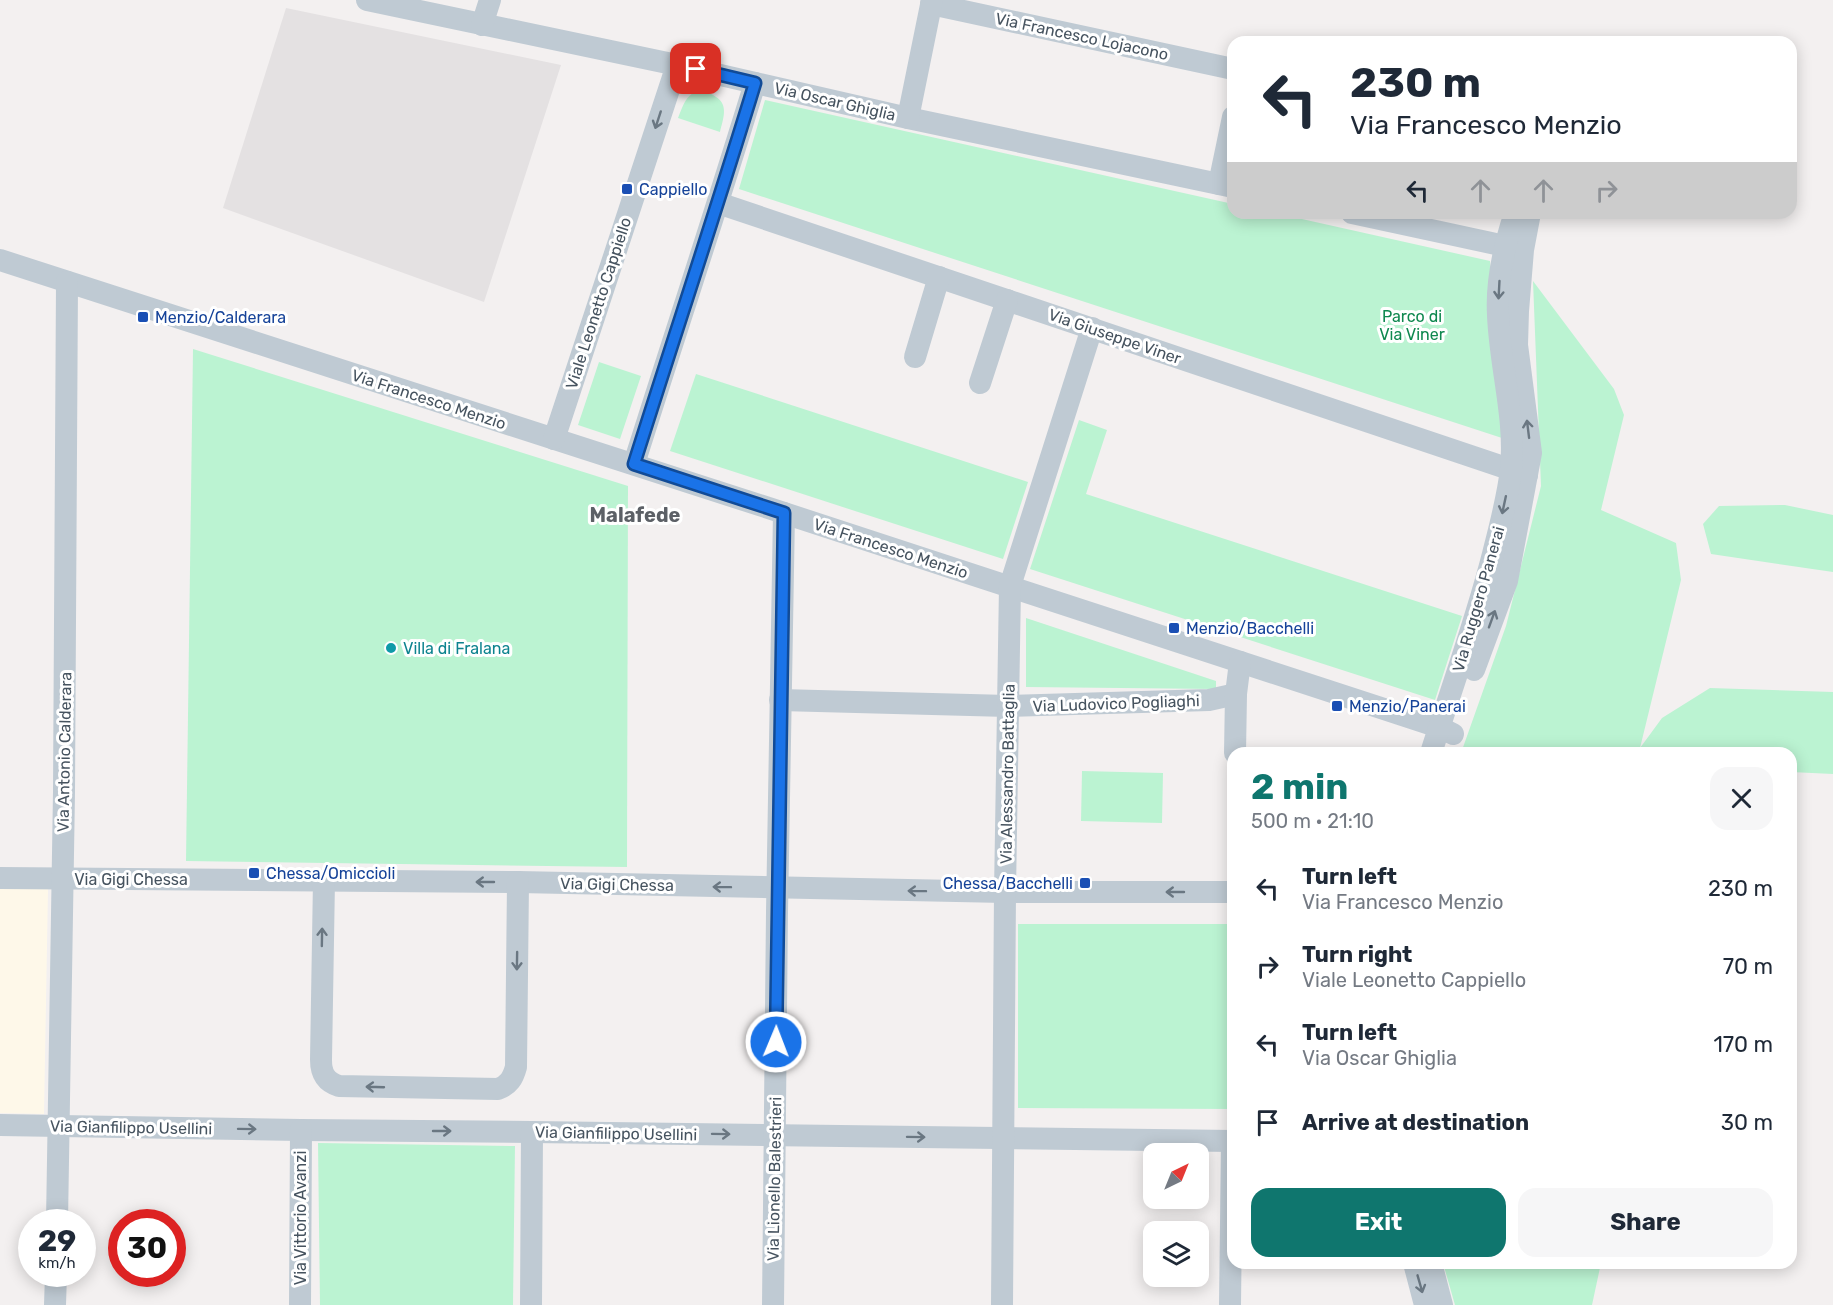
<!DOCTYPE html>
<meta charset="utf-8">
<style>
:root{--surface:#fff;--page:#f6f6f7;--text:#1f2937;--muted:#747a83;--accent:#0f766e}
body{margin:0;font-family:Rubik,sans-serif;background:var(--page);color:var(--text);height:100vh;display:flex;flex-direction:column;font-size:22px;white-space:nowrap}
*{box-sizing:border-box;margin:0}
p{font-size:20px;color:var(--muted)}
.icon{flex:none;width:33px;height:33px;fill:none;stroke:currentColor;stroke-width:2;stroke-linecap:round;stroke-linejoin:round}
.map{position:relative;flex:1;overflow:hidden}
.sheet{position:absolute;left:1227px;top:747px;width:570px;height:522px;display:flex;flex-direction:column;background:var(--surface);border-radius:18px;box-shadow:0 3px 15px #0003}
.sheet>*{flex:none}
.top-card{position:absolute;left:1227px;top:36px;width:570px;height:183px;border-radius:18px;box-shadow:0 3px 15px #0003;background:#fff;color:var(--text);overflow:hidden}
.needle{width:39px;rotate:43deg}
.buttons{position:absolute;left:1143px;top:1143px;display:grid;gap:12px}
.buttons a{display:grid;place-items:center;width:66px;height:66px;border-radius:12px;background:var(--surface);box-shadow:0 3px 15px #0003;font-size:30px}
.speed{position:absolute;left:18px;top:1209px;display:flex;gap:12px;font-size:30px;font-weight:700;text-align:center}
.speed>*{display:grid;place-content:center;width:78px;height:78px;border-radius:50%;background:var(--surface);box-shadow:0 3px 15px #0003;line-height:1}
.speed small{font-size:15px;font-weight:400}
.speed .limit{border:9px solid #d22;background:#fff;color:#111}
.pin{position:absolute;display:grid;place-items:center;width:51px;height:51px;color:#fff;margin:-26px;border-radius:12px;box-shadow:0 3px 9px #0006}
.me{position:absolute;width:66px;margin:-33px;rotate:1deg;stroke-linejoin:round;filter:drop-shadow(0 0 4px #0008)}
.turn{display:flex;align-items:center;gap:21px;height:126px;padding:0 24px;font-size:27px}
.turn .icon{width:78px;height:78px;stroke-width:2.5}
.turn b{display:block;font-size:42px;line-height:51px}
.lanes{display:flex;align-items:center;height:57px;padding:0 24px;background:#0003;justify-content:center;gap:30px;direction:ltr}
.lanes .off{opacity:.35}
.round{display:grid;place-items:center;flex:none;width:63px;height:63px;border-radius:18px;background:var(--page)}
.overview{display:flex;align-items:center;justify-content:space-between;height:102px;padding:0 24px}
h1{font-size:36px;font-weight:700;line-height:45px;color:var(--accent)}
.button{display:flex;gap:12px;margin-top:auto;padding:12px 24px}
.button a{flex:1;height:69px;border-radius:18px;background:var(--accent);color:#fff;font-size:24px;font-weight:700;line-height:69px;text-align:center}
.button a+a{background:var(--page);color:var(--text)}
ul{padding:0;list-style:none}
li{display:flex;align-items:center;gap:18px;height:78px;padding:0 24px}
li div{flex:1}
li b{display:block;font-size:22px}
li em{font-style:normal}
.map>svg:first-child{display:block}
.commercial{fill:#fef8e9}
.education{fill:#e4e1e2}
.green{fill:#bbf3d2}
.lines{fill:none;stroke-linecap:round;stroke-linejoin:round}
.minor{stroke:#bfcad3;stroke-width:22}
.oneway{stroke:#6a7782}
.route-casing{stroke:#114b97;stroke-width:15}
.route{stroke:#1a73e8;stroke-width:10}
.transit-dot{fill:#1a4fb4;stroke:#fff;stroke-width:2}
.culture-dot{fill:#0f9aa8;stroke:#fff;stroke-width:2}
.labels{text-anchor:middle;stroke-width:6;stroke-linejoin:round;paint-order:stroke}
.street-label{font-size:16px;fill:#46535f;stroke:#fff}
.transit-label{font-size:16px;fill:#164399;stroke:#fff;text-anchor:start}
.park-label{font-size:16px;fill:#0f884f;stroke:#fff}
.culture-label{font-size:16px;fill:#0d838f;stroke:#fff;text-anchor:start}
.quarter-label{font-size:20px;font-weight:bold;fill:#5c6066;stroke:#fff}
</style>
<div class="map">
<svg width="1833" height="1305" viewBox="0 0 1833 1305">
<rect width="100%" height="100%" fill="#f3f0f0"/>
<path class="commercial" d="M0,888l48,1 -4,225 -44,-1z"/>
<path class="education" d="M286,8l275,57 -77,237 -261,-94z"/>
<g class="green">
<path d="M697,91c8,0 12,1 19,6 13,8 7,22 4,35l-42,-14c5,-12 7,-22 19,-27z"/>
<path d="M765,100l468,104v9h42l215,48 12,177 -763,-249z"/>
<path d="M1533,281l81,108 10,26 -23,95 75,33 5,37 -41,168 22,-30 48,-30 123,4v82l-42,-2v-19h-330l45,-127 35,-140z"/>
<path d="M193,349l435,137 -1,381 -441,-6z"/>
<path d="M599,362l42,14 -21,63 -42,-14z"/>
<path d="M696,374l332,108 -25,77 -333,-108z"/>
<path d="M1079,420l28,10 -21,64 376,122 -27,84 -405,-131z"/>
<path d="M1785,505l48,10v57l-122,-18 -8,-30 16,-18z"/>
<path d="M1026,618l190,63v8l-190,-2z"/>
<path d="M1082,771l81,2 -1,50 -81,-2z"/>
<path d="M1018,924h215v185l-215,-1z"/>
<path d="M318,1143l197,3 -2,159h-193z"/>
<path d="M1443,1263h158l-9,42h-137z"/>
</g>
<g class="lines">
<g class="minor">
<path d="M367,0l310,65 231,53 325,69"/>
<path d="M931,4l302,65"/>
<path d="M482,25l8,-25"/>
<path d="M908,118l24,-118"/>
<path d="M1219,184l14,-67"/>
<path d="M718,203l809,272"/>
<path d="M1352,213l167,36"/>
<path d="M0,260l784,253 655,214 14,7"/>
<path d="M915,357l24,-80"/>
<path d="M980,383l27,-83"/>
<path d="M554,439l123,-374"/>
<path d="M634,464c40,-127 82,-253 121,-381"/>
<path d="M1474,670l33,-89 24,-128 -14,-108 1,-34 5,-61 7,-37"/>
<path d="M780,700l228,6 201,-6 27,-6"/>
<path d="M1235,753l1,-59 4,-32"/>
<path d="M1431,753c21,-66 45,-132 62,-199 7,-28 15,-57 18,-85 5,-51 -11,-102 -13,-154 -2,-35 6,-69 17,-102"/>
<path d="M0,878l518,4 487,10h228"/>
<path d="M324,880l-3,180c0,14 5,22 18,26l159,3c11,-4 15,-11 18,-22l2,-185"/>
<path d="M0,1125l301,5 231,2 701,9"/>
<path d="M57,1222l7,-430 3,-510"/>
<path d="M1414,1263l11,42"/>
<path d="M1431,1263l11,42"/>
<path d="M55,1305l1,-31"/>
<path d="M300,1305l1,-175"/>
<path d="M531,1305l1,-173"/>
<path d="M773,1305l4,-393 7,-399"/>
<path d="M1002,1305l3,-413 5,-306 82,-258"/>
<path d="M1230,1305l2,-164"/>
</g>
</g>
<defs><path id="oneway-shaft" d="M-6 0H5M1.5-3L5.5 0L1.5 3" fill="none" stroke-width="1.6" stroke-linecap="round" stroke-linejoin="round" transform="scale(1.5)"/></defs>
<g class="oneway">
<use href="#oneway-shaft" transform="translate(658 120) rotate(108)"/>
<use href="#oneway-shaft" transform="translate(1499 290) rotate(93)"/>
<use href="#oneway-shaft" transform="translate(1528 429) rotate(-97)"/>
<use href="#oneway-shaft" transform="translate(1504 505) rotate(102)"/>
<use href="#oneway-shaft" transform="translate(1492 619) rotate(-70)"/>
<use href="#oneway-shaft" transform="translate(485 882) rotate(-180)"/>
<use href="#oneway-shaft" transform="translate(722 887) rotate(-179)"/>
<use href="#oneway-shaft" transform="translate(917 891) rotate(-179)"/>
<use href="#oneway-shaft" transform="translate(1175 892) rotate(180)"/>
<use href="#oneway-shaft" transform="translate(322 937) rotate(-89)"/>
<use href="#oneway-shaft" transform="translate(517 961) rotate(91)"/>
<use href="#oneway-shaft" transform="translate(375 1087) rotate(-178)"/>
<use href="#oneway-shaft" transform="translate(247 1129) rotate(1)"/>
<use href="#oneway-shaft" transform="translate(442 1131)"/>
<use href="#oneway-shaft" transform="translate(721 1134) rotate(1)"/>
<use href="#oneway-shaft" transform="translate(916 1137) rotate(1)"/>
<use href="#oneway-shaft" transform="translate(1420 1284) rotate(74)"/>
</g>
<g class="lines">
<g class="route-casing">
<path id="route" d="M696,69l59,14c-39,128 -81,254 -121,381l150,49 -8,529"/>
</g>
<use href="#route" class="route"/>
</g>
<g class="transit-dot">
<rect x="621" y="183" width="12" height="12" rx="3"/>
<rect x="137" y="311" width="12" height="12" rx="3"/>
<rect x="1168" y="622" width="12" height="12" rx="3"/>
<rect x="1331" y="700" width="12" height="12" rx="3"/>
<rect x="248" y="867" width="12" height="12" rx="3"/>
<rect x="1079" y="877" width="12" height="12" rx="3"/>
</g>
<circle class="culture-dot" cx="391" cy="648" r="6"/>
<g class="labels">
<g class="street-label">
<text transform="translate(1082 36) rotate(12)" y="6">Via Francesco Lojacono</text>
<text transform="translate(835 101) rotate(13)" y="6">Via Oscar Ghiglia</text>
<text transform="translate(598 303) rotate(-72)" y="6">Viale Leonetto Cappiello</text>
<text transform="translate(1115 336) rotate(19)" y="6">Via Giuseppe Viner</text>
<text transform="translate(429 399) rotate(18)" y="6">Via Francesco Menzio</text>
<text transform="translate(891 548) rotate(18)" y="6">Via Francesco Menzio</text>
<text transform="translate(1478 599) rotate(-74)" y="6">Via Ruggero Panerai</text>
<text transform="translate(1116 703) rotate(-2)" y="6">Via Ludovico Pogliaghi</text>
<text transform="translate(64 752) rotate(-89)" y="6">Via Antonio Calderara</text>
<text transform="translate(1007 774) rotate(-89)" y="6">Via Alessandro Battaglia</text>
<text x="131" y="885">Via Gigi Chessa</text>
<text transform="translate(617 884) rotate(1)" y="6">Via Gigi Chessa</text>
<text transform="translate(131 1127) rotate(1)" y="6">Via Gianfilippo Usellini</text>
<text transform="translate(616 1133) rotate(1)" y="6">Via Gianfilippo Usellini</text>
<text transform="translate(774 1179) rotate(-89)" y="6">Via Lionello Balestrieri</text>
<text transform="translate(300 1218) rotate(-90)" y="6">Via Vittorio Avanzi</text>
</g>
<g class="transit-label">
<text x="639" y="195">Cappiello</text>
<text x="155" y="323">Menzio/Calderara</text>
<text x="1186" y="634">Menzio/Bacchelli</text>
<text x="1349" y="712">Menzio/Panerai</text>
<text x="266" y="879">Chessa/Omiccioli</text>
<text x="1073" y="889" text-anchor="end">Chessa/Bacchelli</text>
</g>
<g class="park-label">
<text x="1412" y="322">Parco di<tspan x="1412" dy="18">Via Viner</tspan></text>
</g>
<g class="culture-label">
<text x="403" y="654">Villa di Fralana</text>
</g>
<g class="quarter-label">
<text x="635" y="522">Malafede</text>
</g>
</g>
</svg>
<div class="buttons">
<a><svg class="needle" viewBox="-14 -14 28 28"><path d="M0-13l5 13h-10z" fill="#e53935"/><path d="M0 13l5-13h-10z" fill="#747a83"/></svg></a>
<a><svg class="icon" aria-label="layers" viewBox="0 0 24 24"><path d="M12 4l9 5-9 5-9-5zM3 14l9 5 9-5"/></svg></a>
</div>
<div class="speed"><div>29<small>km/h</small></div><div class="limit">30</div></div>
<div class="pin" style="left:696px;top:69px;background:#d93025"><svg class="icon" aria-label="arrive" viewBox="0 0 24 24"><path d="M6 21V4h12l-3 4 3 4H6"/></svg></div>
<svg class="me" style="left:776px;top:1042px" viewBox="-20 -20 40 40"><circle r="17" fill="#1a73e8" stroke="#fff" stroke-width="3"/><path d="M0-11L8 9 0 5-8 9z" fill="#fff"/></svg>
<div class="top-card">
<div class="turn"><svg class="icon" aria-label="left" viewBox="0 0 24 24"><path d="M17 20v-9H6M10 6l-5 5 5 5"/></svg><div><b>230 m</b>Via Francesco Menzio</div></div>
<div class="lanes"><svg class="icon" aria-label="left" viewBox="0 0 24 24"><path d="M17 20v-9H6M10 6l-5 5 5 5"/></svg><svg class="icon off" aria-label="ahead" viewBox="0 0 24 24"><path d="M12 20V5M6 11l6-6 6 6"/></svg><svg class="icon off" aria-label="ahead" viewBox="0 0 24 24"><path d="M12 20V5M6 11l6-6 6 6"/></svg><svg class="icon off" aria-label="right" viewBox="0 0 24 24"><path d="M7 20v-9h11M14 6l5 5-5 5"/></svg></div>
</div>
<section class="sheet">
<div class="overview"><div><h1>2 min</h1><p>500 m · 21:10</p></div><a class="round"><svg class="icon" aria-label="close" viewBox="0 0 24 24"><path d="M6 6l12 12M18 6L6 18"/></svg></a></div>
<ul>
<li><svg class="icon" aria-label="left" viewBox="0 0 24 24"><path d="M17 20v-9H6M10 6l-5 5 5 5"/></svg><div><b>Turn left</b><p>Via Francesco Menzio</p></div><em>230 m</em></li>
<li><svg class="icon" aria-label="right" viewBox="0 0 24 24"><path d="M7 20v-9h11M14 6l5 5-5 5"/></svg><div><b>Turn right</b><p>Viale Leonetto Cappiello</p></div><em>70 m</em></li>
<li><svg class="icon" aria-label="left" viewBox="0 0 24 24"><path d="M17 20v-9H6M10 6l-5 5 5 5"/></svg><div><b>Turn left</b><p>Via Oscar Ghiglia</p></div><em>170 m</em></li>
<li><svg class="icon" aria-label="arrive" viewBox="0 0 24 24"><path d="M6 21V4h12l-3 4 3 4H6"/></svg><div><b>Arrive at destination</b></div><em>30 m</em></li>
</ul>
<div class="button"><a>Exit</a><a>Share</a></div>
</section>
</div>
